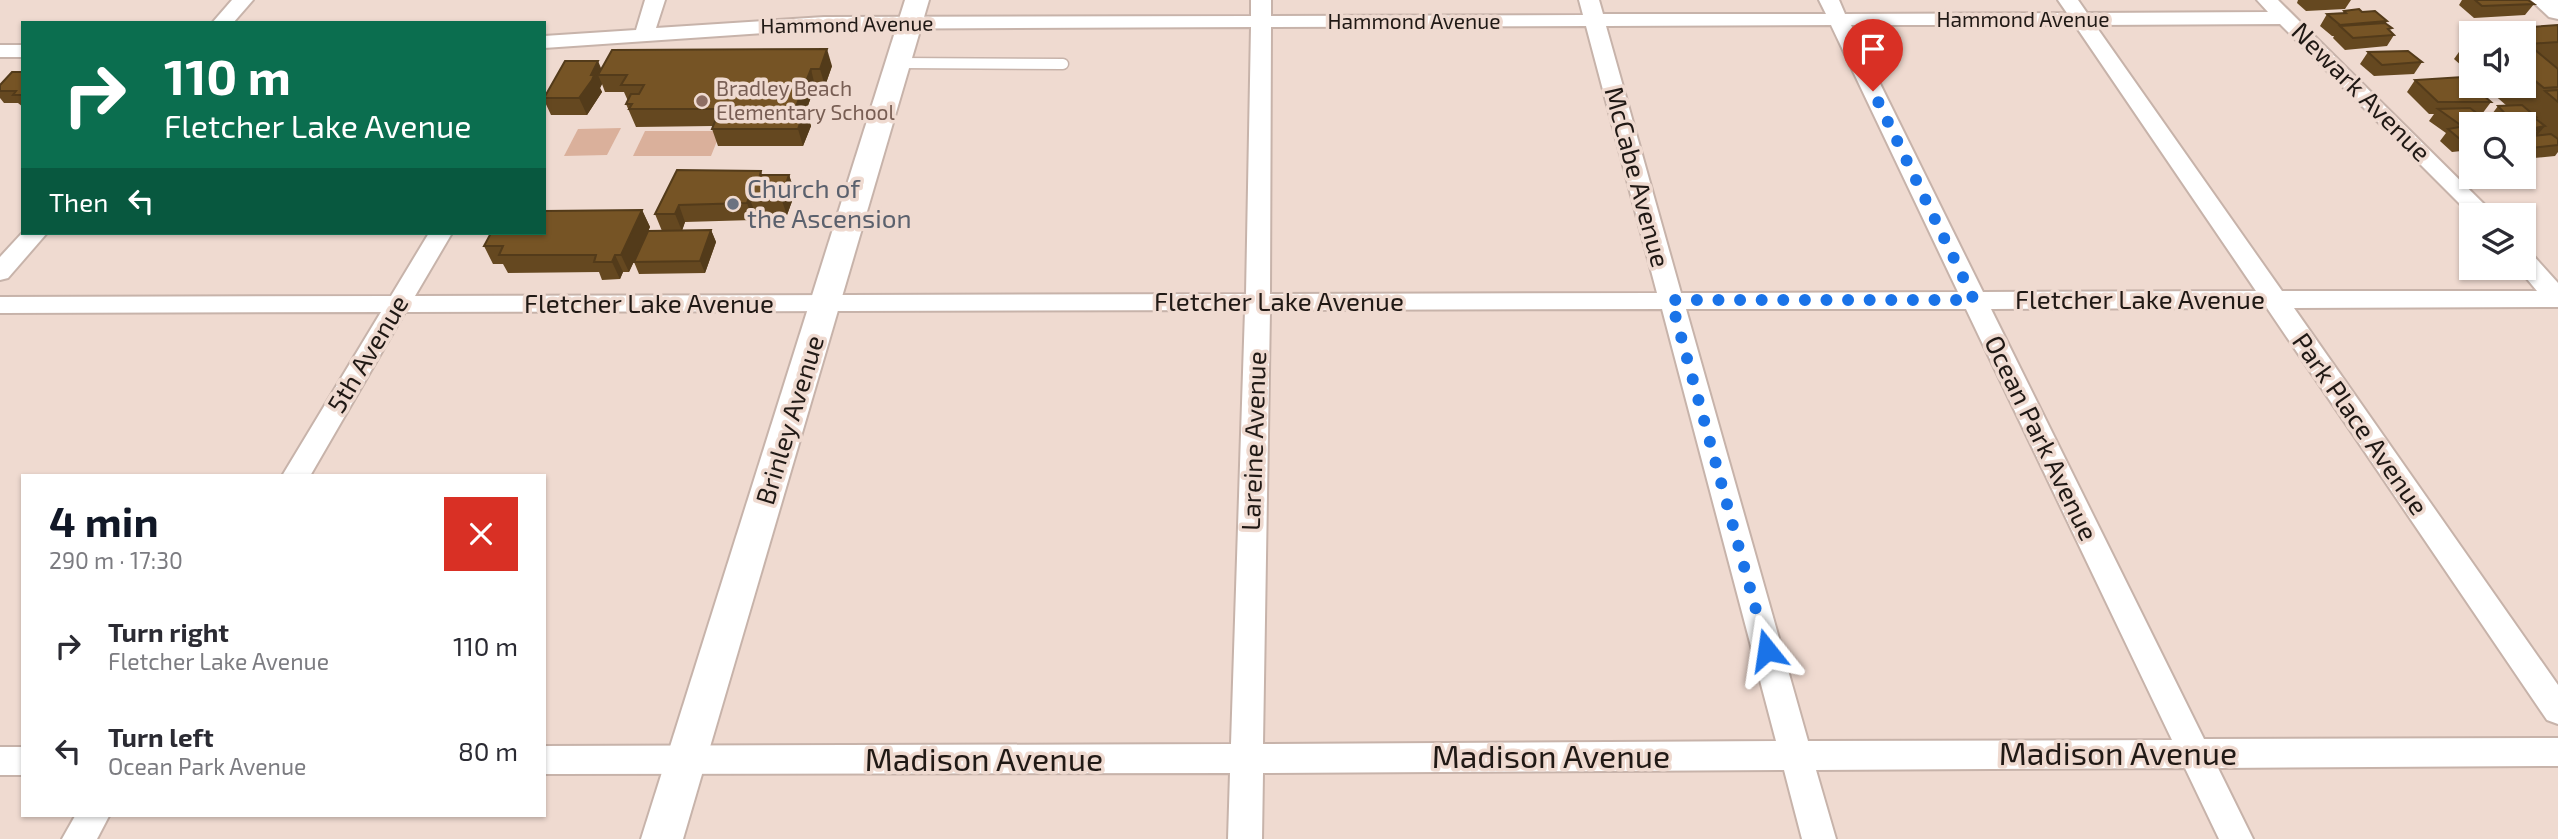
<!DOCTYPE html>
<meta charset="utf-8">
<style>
:root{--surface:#fff;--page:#f2f2f3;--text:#2b2b33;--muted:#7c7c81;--accent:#111827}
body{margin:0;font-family:"Exo 2",sans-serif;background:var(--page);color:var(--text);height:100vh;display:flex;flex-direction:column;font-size:26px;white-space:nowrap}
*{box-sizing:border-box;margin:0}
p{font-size:23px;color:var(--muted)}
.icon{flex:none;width:38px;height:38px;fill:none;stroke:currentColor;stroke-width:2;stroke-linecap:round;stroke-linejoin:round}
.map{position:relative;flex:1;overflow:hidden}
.details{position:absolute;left:21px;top:474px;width:525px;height:343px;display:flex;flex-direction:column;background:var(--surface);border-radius:0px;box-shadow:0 2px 5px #0004}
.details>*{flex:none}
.banner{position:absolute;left:21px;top:21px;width:525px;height:214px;border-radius:0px;box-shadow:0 2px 5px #0004;background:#0b6e4f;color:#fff;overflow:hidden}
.buttons{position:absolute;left:2459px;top:21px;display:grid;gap:14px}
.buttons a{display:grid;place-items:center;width:77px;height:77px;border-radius:0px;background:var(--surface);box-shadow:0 2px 5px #0004;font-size:35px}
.pin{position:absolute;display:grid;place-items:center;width:60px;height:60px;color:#fff;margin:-72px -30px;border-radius:50% 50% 50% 0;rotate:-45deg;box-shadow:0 0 7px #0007}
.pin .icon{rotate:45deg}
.me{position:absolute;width:77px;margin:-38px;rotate:345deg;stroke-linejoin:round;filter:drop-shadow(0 0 5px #0008)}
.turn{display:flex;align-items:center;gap:24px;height:147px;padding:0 28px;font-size:32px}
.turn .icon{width:91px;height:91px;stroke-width:2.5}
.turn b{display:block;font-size:49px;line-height:60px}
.then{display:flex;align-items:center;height:66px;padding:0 28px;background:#0003;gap:14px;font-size:26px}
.round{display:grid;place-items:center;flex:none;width:74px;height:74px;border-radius:0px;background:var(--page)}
.headline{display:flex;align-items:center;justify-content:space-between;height:119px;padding:0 28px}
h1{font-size:42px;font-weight:700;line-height:52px;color:var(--accent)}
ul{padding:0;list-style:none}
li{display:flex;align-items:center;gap:21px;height:105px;padding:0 28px}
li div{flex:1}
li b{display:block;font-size:26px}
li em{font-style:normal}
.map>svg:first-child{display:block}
.green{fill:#dab09b}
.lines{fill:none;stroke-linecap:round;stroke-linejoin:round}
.service-casing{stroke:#c7b3aa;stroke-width:13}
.minor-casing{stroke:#c7b3aa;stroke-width:4}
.tertiary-casing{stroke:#c7b3aa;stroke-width:4}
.service{stroke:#fff;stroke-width:10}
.minor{fill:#fff;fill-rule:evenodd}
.tertiary{fill:#fff;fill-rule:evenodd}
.wall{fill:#654820}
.shaded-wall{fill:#533b1a}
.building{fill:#765425;stroke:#533b1a;stroke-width:2}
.route{stroke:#1a73e8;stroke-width:12;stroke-dasharray:0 21.6}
.education-dot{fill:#8d6e63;stroke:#efdad0;stroke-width:2.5}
.worship-dot{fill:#6b7280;stroke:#efdad0;stroke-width:2.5}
.labels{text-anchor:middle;stroke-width:7;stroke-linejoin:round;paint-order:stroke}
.far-street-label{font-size:21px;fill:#201915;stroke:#efdad0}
.far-education-label{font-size:21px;fill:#785e54;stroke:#efdad0;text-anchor:start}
.street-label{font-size:26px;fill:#201915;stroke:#efdad0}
.worship-label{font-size:26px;fill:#5b616d;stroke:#efdad0;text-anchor:start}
.near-street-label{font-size:32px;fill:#201915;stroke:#efdad0}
</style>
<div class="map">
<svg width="2558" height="839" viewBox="0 0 2558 839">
<rect width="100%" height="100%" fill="#efdad0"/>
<g class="green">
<path d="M621,128l-14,27 -43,1 14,-27z"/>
<path d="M645,131h76l-10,25h-78z"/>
</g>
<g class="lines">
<g class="service-casing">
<path id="service" d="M898,63l165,1"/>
</g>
<g class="minor-casing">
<g id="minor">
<path d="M232,0h21l-20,23h-21z"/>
<path d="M645,0h20l-9,28 168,-11 427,-1v-16h20v16l312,-1 -4,-15h20l4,14h223l-7,-14h20l6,14 222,-1 -9,-13h20l9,13 181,-1 -11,-12h21l217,215h-24l-191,-191 -185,1 187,266h255l-19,-23h6v-16l8,2 26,29v24l-264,1 264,377v39l-11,-4 -280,-412 -276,1 213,430 354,-1v28l-340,2 35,71h-34l-34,-71 -369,2 20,69h-34l-18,-69 -521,3 -1,66h-34l2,-66 -686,1v-28l687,-2 14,-434 -840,2 -95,164h-28l99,-164 -381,1v-16l391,-1 38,-63h23l-37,63 831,-2 5,-267 -427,2 -280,19v-12l92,-6zM1831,25l127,267 -277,1 -75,-267zM1851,25h224l181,266 -273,1zM1586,26l71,267 -387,1 1,-267zM1662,309l114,432 -513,3 7,-434zM1686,309h280l206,431 -364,1z"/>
<rect x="0" y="45" width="23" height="12"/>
<path d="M23,232l24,1 -39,45 -8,2v-23z"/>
<rect x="0" y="747" width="23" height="28"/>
<path d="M75,816h34l-12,23h-35z"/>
</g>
</g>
<g class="tertiary-casing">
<g id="tertiary">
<path d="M905,0h24l-246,839h-42z"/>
<path d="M2531,0h27v19l-9,-2z"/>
</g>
</g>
<use href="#service" class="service"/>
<use href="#minor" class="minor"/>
<use href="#tertiary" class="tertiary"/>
</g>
<g class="wall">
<path d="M2298,0h53l-6,9 -39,2 -9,-8z"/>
<path d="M2462,0h66l6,4 -9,11 -51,3 -15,-13z"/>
<path d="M2344,11l18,1 25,9 -1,2 4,9 4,3 -7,11 -42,4 -12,-12 1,-2h-2l-12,-10 7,-12 16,-1z"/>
<path d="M2558,25v127l-3,4 -31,3v-35h-29l-2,-1 -1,1h-21v26l-19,2 -12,-11 6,-8 -17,-12 5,-7h-5l-22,-22 8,-12 76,22 -9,12h-4l4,3 7,1 9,-12h9l-23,-20h40v-53h-52l2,-2z"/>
<path d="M2471,35v39l-17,-15z"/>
<path d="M2368,52l54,10 -8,12 -40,2 -14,-12z"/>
<path d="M832,66l-7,20h-10l-9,25 5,15 -8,20h-85l-6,-17 1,-3 -77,1 -10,-23 2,-3 -4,-9h-19l-3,-8 -2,4 2,4 -15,23h-36l-7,-15v-3l57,-29z"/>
<path d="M23,72v35l-5,-4h-14l-4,-5v-13z"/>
<path d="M761,171l1,4h27l6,18 -8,22h-31l-3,5 -68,2 -3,8h29l5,12 -11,31 -66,1 -5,-12 28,-31 -7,-17z"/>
<path d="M2496,177h17l-14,2z"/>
<path d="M642,210l8,17 -21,45h-6l-3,7 -18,1 -3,-8 -91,1 -5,-9h-10l-9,-18z"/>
</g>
<g class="shaded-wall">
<path d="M827,49l5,17 -7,20 -5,-17z"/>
<path d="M598,61l6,14h-6l4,9 -2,4 2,4 -15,23 -8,-17z"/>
<path d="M811,69l4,17 -9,25 5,15 -8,20 -5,-17 -3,-20z"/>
<path d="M2545,126l-10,12h-4l7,-8 -3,-2z"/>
<path d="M789,175l6,18 -8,22 -6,-17z"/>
<path d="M749,197l7,18 -3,5 -6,-17z"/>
<path d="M679,205l6,17 -3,9 -7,-17z"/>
<path d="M642,210l8,17 -21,45 -8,-17z"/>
<path d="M711,230l5,12 -11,31 -5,-12z"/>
<path d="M615,255l8,17 -3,7 -8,-17z"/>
</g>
<g class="building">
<path d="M2475,0h53l6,4 -52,2z"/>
<path d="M2359,9l3,3 13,-1 12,10 -47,4 -13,-11 19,-1 -2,-2z"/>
<path d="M2385,23l7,5 -4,1 6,6 -41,3 -13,-12z"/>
<path d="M2558,25v17l-30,2 30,25v18l-14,1 -20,-16v-39h-47l-3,-2z"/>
<path d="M827,49l-7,20h-9l-16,40h10l-7,20h-86l8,-20h-91l3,-5h-6l5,-10h8l5,-9h-23l6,-10h-29l14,-25z"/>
<path d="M2408,51l14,11 -40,3 -14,-13z"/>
<path d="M565,61h33l-7,14h3l-2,5 -13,18h-35z"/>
<path d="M12,72h11v23h-10l3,-4h-16v-6z"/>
<path d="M2463,77l8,7v2h2l18,16h-53l-23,-22z"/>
<path d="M2558,90v12l-13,-11z"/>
<path d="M2522,105l14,12 -26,2 -12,-13z"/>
<path d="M2470,108l12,9 6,1 6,4 -5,1 2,1h-20v1l-9,1 -24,-17z"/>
<path d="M2536,119l9,7 -10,2 3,2 -12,2 -2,-3v-5h-7l-4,-3z"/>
<path d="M2471,125v14l-10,1 -13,-11z"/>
<path d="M2551,134l7,5v6l-27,3 -7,-5v-6z"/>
<path d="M677,170l84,1 -1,4h29l-8,23 -32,-1 -2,6 -68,2 -4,9h-20z"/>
<path d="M642,210l-21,45h-6l-3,7h-18l2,-7h-97l4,-9h-19l7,-13h53v-22z"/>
<path d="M711,230l-11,31 -66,1 14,-31z"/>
</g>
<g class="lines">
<path class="route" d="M1767,650l-96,-350h303l-101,-209"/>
</g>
<circle class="education-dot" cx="702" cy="101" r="7"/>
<circle class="worship-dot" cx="733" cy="204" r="7"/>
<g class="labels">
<g class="far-street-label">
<text x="2023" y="27">Hammond Avenue</text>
<text x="1414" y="29">Hammond Avenue</text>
<text transform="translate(847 25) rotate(-1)" y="7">Hammond Avenue</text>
</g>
<g class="far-education-label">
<text x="716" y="96">Bradley Beach<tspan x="716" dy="24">Elementary School</tspan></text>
</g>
<g class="street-label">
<text transform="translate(2361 92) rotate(45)" y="9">Newark Avenue</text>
<text transform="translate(1637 177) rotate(75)" y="9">McCabe Avenue</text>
<text x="2140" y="309">Fletcher Lake Avenue</text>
<text x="1279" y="311">Fletcher Lake Avenue</text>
<text x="649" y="313">Fletcher Lake Avenue</text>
<text transform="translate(368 354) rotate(-59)" y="9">5th Avenue</text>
<text transform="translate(790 420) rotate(-73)" y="9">Brinley Avenue</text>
<text transform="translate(2360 424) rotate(55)" y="9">Park Place Avenue</text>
<text transform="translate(2041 438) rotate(64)" y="9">Ocean Park Avenue</text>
<text transform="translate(1254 441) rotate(-88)" y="9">Lareine Avenue</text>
</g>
<g class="worship-label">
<text x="747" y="198">Church of<tspan x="747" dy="30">the Ascension</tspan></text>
</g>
<g class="near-street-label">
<text x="2118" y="765">Madison Avenue</text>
<text x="1551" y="768">Madison Avenue</text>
<text x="984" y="771">Madison Avenue</text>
</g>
</g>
</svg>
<div class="buttons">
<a><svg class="icon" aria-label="sound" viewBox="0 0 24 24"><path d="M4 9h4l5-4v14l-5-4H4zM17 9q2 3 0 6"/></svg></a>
<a><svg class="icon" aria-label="search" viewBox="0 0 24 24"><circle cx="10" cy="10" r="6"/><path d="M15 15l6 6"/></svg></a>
<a><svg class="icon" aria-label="layers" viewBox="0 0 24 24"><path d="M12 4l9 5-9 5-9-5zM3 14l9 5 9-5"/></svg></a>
</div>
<div class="pin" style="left:1873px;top:91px;background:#d93025"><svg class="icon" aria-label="arrive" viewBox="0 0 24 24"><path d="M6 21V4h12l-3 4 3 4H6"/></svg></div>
<svg class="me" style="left:1767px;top:650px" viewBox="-20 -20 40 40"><path d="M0-17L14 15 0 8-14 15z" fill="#1a73e8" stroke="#fff" stroke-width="4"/></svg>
<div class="banner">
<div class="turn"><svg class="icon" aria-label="right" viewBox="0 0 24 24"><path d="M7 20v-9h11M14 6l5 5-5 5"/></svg><div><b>110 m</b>Fletcher Lake Avenue</div></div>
<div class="then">Then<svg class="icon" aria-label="left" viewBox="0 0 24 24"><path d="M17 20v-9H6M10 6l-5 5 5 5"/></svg></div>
</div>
<section class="details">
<div class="headline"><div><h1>4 min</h1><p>290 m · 17:30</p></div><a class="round" style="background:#d93025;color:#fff"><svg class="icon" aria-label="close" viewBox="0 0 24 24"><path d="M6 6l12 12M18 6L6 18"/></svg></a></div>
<ul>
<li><svg class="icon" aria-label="right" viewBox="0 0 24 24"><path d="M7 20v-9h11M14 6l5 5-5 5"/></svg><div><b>Turn right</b><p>Fletcher Lake Avenue</p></div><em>110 m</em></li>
<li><svg class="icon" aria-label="left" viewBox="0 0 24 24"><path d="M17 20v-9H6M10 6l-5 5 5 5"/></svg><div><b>Turn left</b><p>Ocean Park Avenue</p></div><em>80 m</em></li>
</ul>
</section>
</div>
